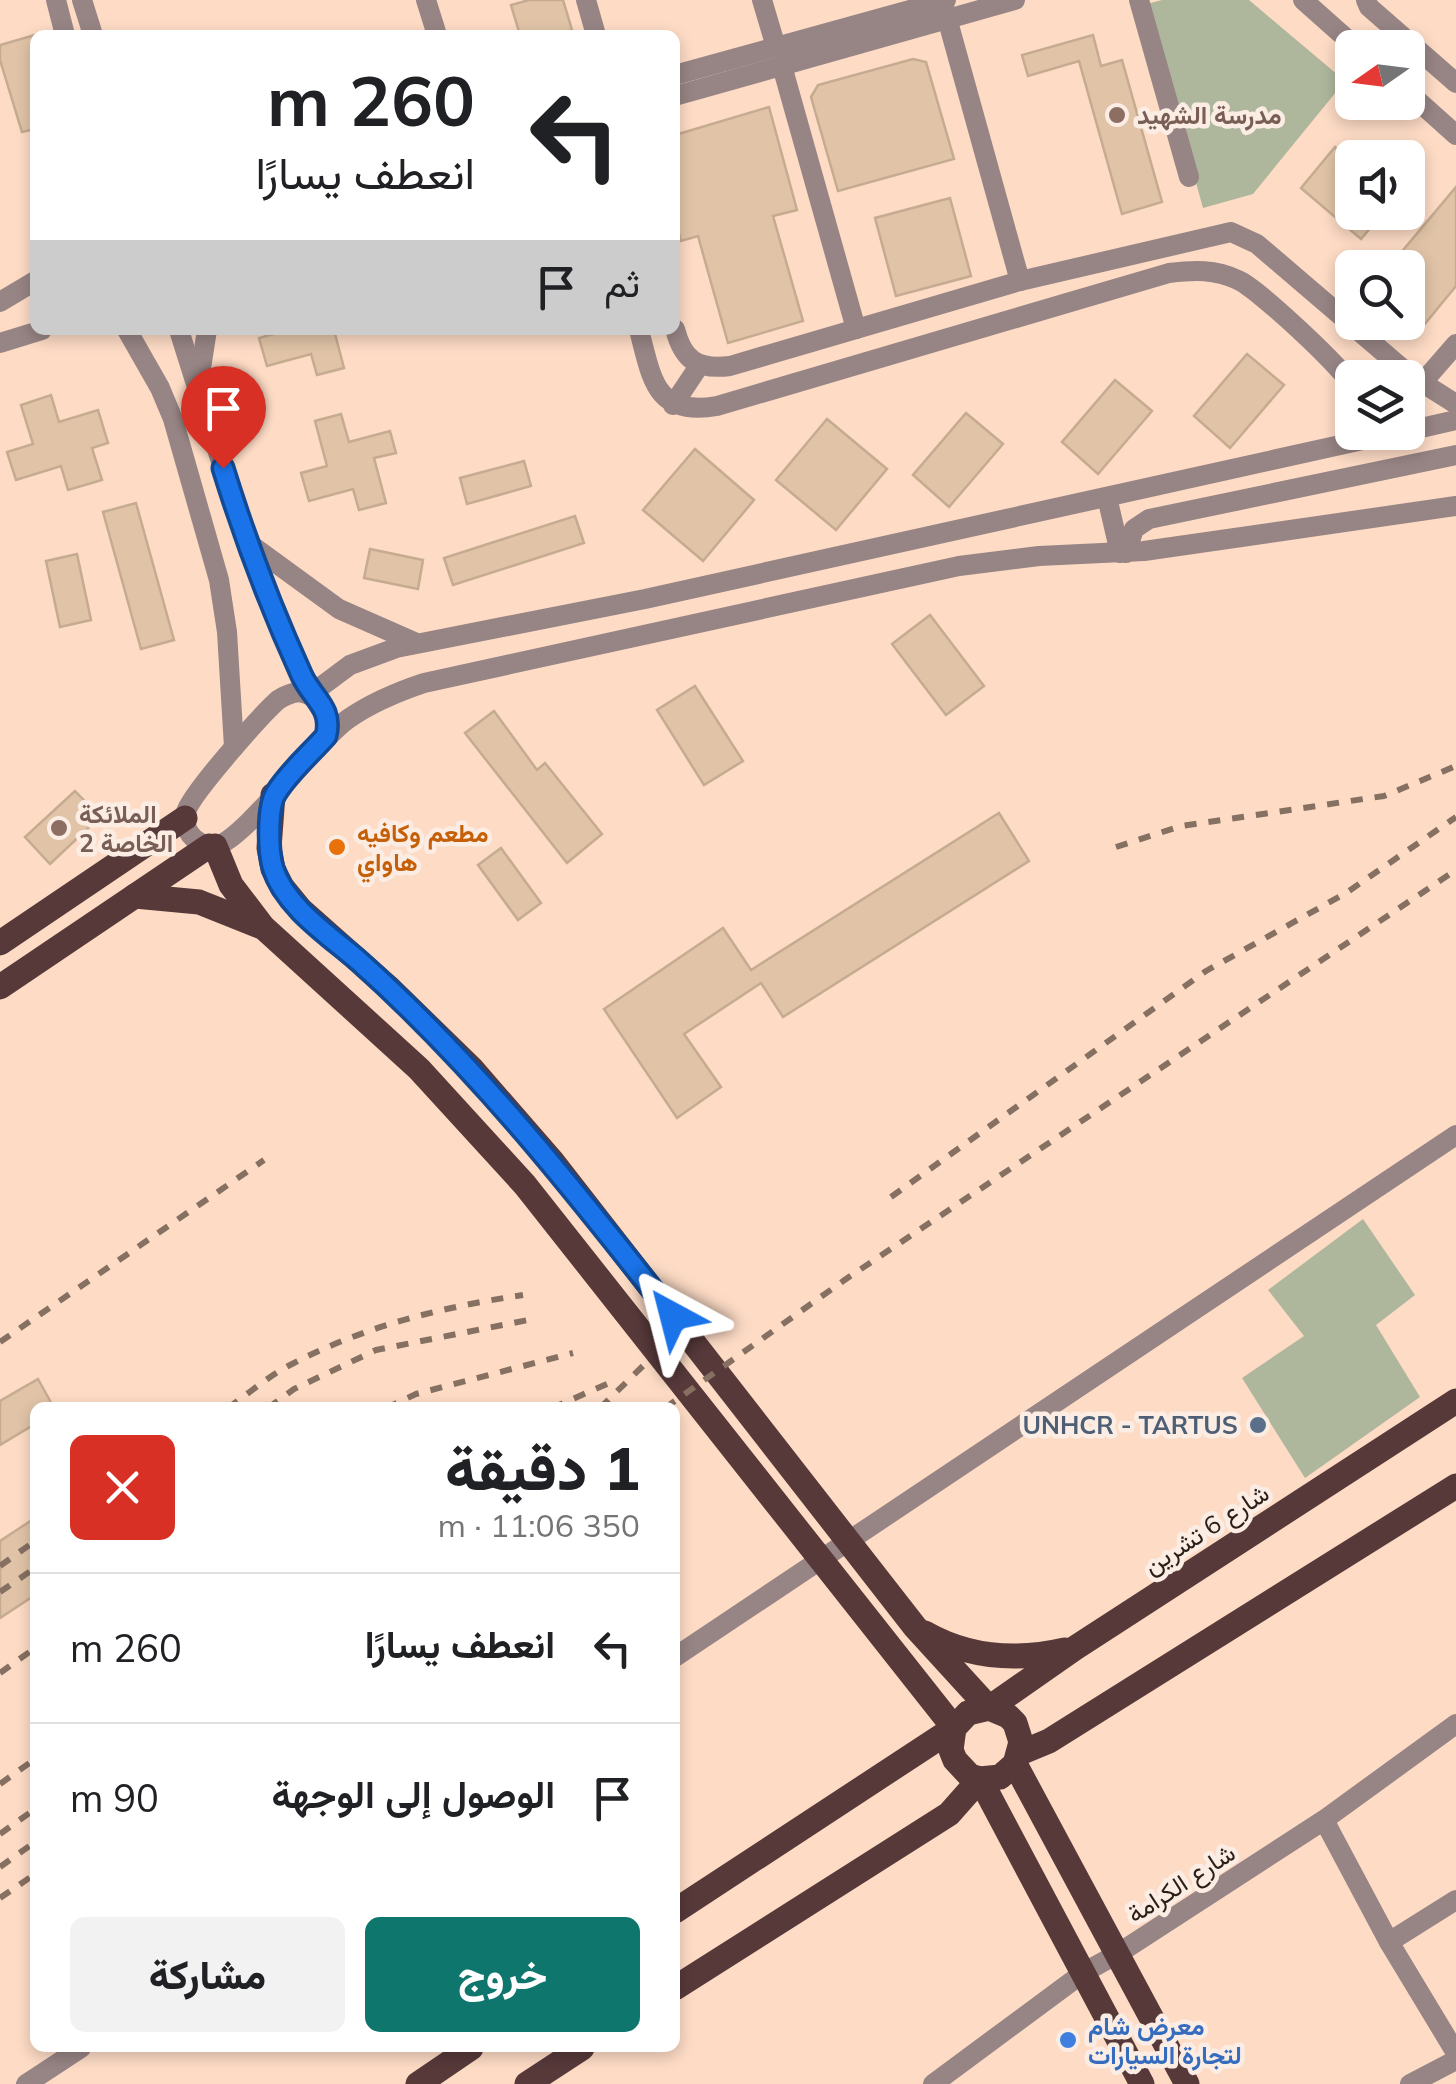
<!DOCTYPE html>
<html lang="ar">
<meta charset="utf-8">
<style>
:root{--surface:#fff;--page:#f2f2f2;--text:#202124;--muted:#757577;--line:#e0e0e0;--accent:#0f766e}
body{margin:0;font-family:Mulish,Vazirmatn,sans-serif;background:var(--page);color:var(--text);direction:rtl;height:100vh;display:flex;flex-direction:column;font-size:38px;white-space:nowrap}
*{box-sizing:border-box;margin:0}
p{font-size:32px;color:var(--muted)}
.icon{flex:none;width:55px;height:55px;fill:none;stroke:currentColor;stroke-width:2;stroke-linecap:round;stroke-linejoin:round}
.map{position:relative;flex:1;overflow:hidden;direction:ltr}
.side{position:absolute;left:30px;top:1402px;width:650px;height:650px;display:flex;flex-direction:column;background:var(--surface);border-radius:15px;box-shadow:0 5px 15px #0003;direction:rtl}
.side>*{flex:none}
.hud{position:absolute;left:30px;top:30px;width:650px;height:305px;border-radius:15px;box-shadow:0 5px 15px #0003;direction:rtl;background:#fff;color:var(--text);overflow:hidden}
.needle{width:65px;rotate:256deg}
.controls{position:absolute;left:1335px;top:30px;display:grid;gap:20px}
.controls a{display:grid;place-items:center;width:90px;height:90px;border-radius:15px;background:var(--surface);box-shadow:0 5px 15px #0003;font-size:50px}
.pin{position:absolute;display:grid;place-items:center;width:85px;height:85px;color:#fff;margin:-102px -42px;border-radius:50% 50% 50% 0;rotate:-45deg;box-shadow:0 0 10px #0007}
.pin .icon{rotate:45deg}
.me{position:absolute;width:110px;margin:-55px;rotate:322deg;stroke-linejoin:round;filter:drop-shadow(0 0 8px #0008)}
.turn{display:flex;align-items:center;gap:35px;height:210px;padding:0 40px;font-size:45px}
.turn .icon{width:130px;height:130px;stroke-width:2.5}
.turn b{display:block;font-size:70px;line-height:85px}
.then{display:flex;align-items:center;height:95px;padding:0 40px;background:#0003;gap:20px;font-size:38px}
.round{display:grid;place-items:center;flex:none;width:105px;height:105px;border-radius:15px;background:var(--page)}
.head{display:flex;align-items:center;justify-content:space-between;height:170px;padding:0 40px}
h1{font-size:60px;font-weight:800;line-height:75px}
.button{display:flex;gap:20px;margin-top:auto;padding:20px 40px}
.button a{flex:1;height:115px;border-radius:15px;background:var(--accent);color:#fff;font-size:40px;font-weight:800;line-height:115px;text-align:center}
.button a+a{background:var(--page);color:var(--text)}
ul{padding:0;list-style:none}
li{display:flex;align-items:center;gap:30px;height:150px;padding:0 40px;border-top:2px solid var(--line)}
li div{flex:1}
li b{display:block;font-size:38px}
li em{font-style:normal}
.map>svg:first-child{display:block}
.green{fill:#aeb69c}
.building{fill:#e1c4a7;stroke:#c5ab90;stroke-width:2.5}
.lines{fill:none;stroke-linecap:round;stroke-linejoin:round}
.minor{stroke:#978484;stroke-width:20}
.major{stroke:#57393a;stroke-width:25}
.rail{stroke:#857062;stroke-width:6;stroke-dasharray:12 12;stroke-linecap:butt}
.route-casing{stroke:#114b97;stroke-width:25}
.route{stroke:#1a73e8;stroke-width:18}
.education-dot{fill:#8d6e63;stroke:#fbede4;stroke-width:4}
.food-dot{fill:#e8710a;stroke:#fbede4;stroke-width:4}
.service-dot{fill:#5c6f8a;stroke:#fbede4;stroke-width:4}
.shop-dot{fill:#3f7fe0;stroke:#fbede4;stroke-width:4}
.labels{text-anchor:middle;stroke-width:9;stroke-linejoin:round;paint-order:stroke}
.education-label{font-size:25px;font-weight:bold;fill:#785e54;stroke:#fbede4;text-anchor:start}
.food-label{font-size:25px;font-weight:bold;fill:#c56008;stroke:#fbede4;text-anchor:start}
.service-label{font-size:25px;font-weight:bold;fill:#4e5e75;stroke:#fbede4;text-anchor:end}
.street-label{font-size:25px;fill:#2a1e16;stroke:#fbede4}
.shop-label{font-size:25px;font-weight:bold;fill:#366cbe;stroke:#fbede4;text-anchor:start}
</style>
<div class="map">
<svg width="1456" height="2084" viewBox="0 0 1456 2084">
<rect width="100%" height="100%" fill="#fddbc5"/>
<g class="green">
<path d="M1162,0h87l96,81 -92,113 -50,14 -56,-204z"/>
<path d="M1363,1219l52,76 -39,30 44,72 -115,81 -63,-100 62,-42 -36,-46z"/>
</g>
<g class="building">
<path d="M529,0h34l9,30 -16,5h-36l-9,-30z"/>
<path d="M35,35v94l-13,3 -22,-72v-15z"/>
<path d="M1093,35l8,31 21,-6 40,142 -40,12 -43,-153 -51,15 -6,-21z"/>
<path d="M913,59l13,3 28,97 -116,32 -27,-94 7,-12z"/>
<path d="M769,107l28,103 -24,6 30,105 -75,22 -30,-107 -17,5 -6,-23v-83z"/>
<path d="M1335,147l17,15v50h32l-23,27 -60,-51z"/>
<path d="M1456,187v99l-32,39 -16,-14v-43h-20z"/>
<path d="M950,198l21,78 -75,20 -21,-78z"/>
<path d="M288,330h46l10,38 -27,7 -6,-21 -44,12 -8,-28z"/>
<path d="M1247,354l37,31 -54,63 -36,-32z"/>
<path d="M1115,380l37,31 -54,63 -36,-32z"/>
<path d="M51,395l8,27 39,-12 10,33 -16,5 10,32 -34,10 -7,-24 -45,14 -9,-28 26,-8 -12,-39z"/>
<path d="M966,413l37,31 -54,63 -36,-32z"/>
<path d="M341,414l8,28 41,-11 6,22 -22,5 12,45 -27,7 -6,-21 -44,12 -8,-28 26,-7 -12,-45z"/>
<path d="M827,419l60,50 -51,61 -60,-50z"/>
<path d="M695,449l59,51 -51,61 -60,-51z"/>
<path d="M524,461l7,25 -64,18 -7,-26z"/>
<path d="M136,503l38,137 -33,9 -38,-137z"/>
<path d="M575,516l9,27 -131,42 -9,-27z"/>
<path d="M370,549l53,11 -5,29 -54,-11z"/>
<path d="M77,554l14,66 -31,7 -14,-66z"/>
<path d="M930,615l54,71 -38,29 -54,-71z"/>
<path d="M695,686l48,75 -39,24 -47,-75z"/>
<path d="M494,711l43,59 8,-7 57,71 -35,29 -102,-130z"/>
<path d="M75,791l25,26 -50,47 -25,-27z"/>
<path d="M999,813l30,48 -246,156 -22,-34 -77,51 37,53 -44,31 -73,-109 119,-81 28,42z"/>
<path d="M501,848l40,55 -23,17 -40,-55z"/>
<path d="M38,1379l16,29h-19v16l-35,21v-44z"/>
<path d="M35,1518v77l-35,23v-77z"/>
</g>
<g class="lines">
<g class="minor">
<path d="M56,0l9,35"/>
<path d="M82,0l11,35"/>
<path d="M426,0l11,35"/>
<path d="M586,0l10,35"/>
<path d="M762,0l14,47"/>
<path d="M942,0l78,281"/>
<path d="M1139,0l50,177"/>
<path d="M1303,0l54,48"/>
<path d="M1366,0l3,7 87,76"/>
<path d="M782,66l74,263"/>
<path d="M675,75l271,-75"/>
<path d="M1408,92l48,43"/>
<path d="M675,96l340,-96"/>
<path d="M0,302l35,-21"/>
<path d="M675,329c8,31 22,41 55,37l290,-85 211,-49 26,12 153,131 46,29"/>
<path d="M127,330l33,58 13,31 46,161 8,52 7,115"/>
<path d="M179,330c39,125 77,245 132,364l39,-29 46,-17 249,-49 754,-167"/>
<path d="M639,330c13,49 16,87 78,76l452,-133c25,-3 46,-4 69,7 19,8 105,88 114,106"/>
<path d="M0,343l42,-13"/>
<path d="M199,381l8,-51"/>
<path d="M1422,383l34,-39"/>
<path d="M673,405l26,-39"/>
<path d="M1408,431l48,-11"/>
<path d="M1107,497l13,56"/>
<path d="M247,542l92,67 75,33"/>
<path d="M1126,553l8,-24 15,-10 307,-64"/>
<path d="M327,736c5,-24 -4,-39 -28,-44 -8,1 -14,3 -21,8 -17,15 -87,94 -92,112 -4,13 4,26 15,31 5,3 9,4 15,3 29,-7 99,-104 132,-127 23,-16 49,-27 76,-36l535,-117 80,-10 105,-5 312,-45"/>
<path d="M675,1657l781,-522"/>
<path d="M1324,1820l65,122 67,111"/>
<path d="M1389,1942l67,-42"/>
<path d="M26,2084l55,-36"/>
<path d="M933,2084l150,-111 36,-20 205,-133 132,-96"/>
<path d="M1410,2084l46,-24"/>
</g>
<g class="major">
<path d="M273,795l-4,53 4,21 9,18 18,22 88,78 84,82 80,92 363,466 74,81 19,8 7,7 6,19 -6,22 -15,13 -20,2 -10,-3 -15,-16 -4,-10 3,-22 14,-15 21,-5 86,-60 381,-247"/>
<path d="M215,846l16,39 32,42 156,142 106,116 429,543 -279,183"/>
<path d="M135,896l64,6 60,24"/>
<path d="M0,943l185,-125"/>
<path d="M0,987l209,-141"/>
<path d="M925,1633c44,25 92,28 140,17"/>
<path d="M1020,1753l29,-12 407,-255"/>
<path d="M1015,1764l172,320"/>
<path d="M675,1988l274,-174 31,-35 162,305"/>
<path d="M418,2084l53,-36"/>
<path d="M527,2084l55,-36"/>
</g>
<g class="rail">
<path d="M1116,847l65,-21 203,-30 72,-30"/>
<path d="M891,1197l315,-226 140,-78 110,-76"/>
<path d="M0,1342l264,-182"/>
<path d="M228,1408c21,-15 42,-33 64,-44 73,-38 150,-57 231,-69"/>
<path d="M268,1408l26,-19 82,-39 152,-30"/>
<path d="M386,1408l30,-14 157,-41"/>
<path d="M552,1408l55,-24"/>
<path d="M600,1408l49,-48"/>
<path d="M665,1408l181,-129 610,-409"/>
<path d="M0,1566l35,-25"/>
<path d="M0,1592l35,-24"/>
<path d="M0,1673l35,-25"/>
<path d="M0,1784l35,-25"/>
<path d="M0,1834l35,-25"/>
<path d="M0,1867l35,-25"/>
<path d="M0,1898l35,-24"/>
</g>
</g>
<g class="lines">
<g class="route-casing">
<path id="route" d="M223,468c22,71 48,140 79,208 11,23 31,32 24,60 -16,18 -37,36 -50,57 -9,14 -8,58 -3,75 12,39 57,68 87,94 118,106 215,229 313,354"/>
</g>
<use href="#route" class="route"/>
</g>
<g class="education-dot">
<circle cx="1117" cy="115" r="10"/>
<circle cx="59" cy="828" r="10"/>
</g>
<circle class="food-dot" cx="337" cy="847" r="10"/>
<circle class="service-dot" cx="1258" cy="1425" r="10"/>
<circle class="shop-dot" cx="1068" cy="2040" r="10"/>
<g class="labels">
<g class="education-label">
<text x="1137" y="124">مدرسة الشهيد</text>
<text x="79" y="823">الملائكة<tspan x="79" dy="29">الخاصة 2</tspan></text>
</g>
<g class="food-label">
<text x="357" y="842">مطعم وكافيه<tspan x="357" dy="29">هاواي</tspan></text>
</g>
<g class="service-label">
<text x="1238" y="1434">UNHCR - TARTUS</text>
</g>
<g class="street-label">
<text transform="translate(1206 1529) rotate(-33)" y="9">شارع 6 تشرين</text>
<text transform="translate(1181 1883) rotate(-33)" y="9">شارع الكرامة</text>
</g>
<g class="shop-label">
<text x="1088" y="2035">معرض شام<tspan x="1088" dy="29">لتجارة السيارات</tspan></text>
</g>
</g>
</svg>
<div class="controls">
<a><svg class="needle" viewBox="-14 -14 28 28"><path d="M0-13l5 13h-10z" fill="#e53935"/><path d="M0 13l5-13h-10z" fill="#757577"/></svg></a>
<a><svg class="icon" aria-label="sound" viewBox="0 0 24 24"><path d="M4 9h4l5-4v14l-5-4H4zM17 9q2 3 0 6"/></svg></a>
<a><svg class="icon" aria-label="search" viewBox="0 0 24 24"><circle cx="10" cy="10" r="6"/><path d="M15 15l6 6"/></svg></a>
<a><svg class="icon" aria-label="layers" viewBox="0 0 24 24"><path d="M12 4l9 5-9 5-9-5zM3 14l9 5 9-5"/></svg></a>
</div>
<div class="pin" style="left:223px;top:468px;background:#d93025"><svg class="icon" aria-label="arrive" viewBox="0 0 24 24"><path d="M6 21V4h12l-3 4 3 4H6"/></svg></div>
<svg class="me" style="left:673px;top:1316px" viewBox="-20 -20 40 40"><path d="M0-17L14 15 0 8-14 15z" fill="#1a73e8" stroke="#fff" stroke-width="4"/></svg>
<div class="hud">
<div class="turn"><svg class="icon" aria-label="left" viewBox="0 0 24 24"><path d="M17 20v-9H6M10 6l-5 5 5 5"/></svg><div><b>260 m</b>انعطف يسارًا</div></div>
<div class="then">ثم<svg class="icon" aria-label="arrive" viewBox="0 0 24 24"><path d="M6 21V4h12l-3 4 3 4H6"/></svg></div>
</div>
<section class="side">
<div class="head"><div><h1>1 دقيقة</h1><p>350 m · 11:06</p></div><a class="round" style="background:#d93025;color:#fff"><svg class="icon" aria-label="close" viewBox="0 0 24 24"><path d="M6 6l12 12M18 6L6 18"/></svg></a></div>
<ul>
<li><svg class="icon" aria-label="left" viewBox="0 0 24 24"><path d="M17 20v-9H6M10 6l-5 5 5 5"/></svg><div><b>انعطف يسارًا</b></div><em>260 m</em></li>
<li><svg class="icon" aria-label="arrive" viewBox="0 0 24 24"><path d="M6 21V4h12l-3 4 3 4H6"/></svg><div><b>الوصول إلى الوجهة</b></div><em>90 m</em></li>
</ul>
<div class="button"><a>خروج</a><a>مشاركة</a></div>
</section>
</div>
